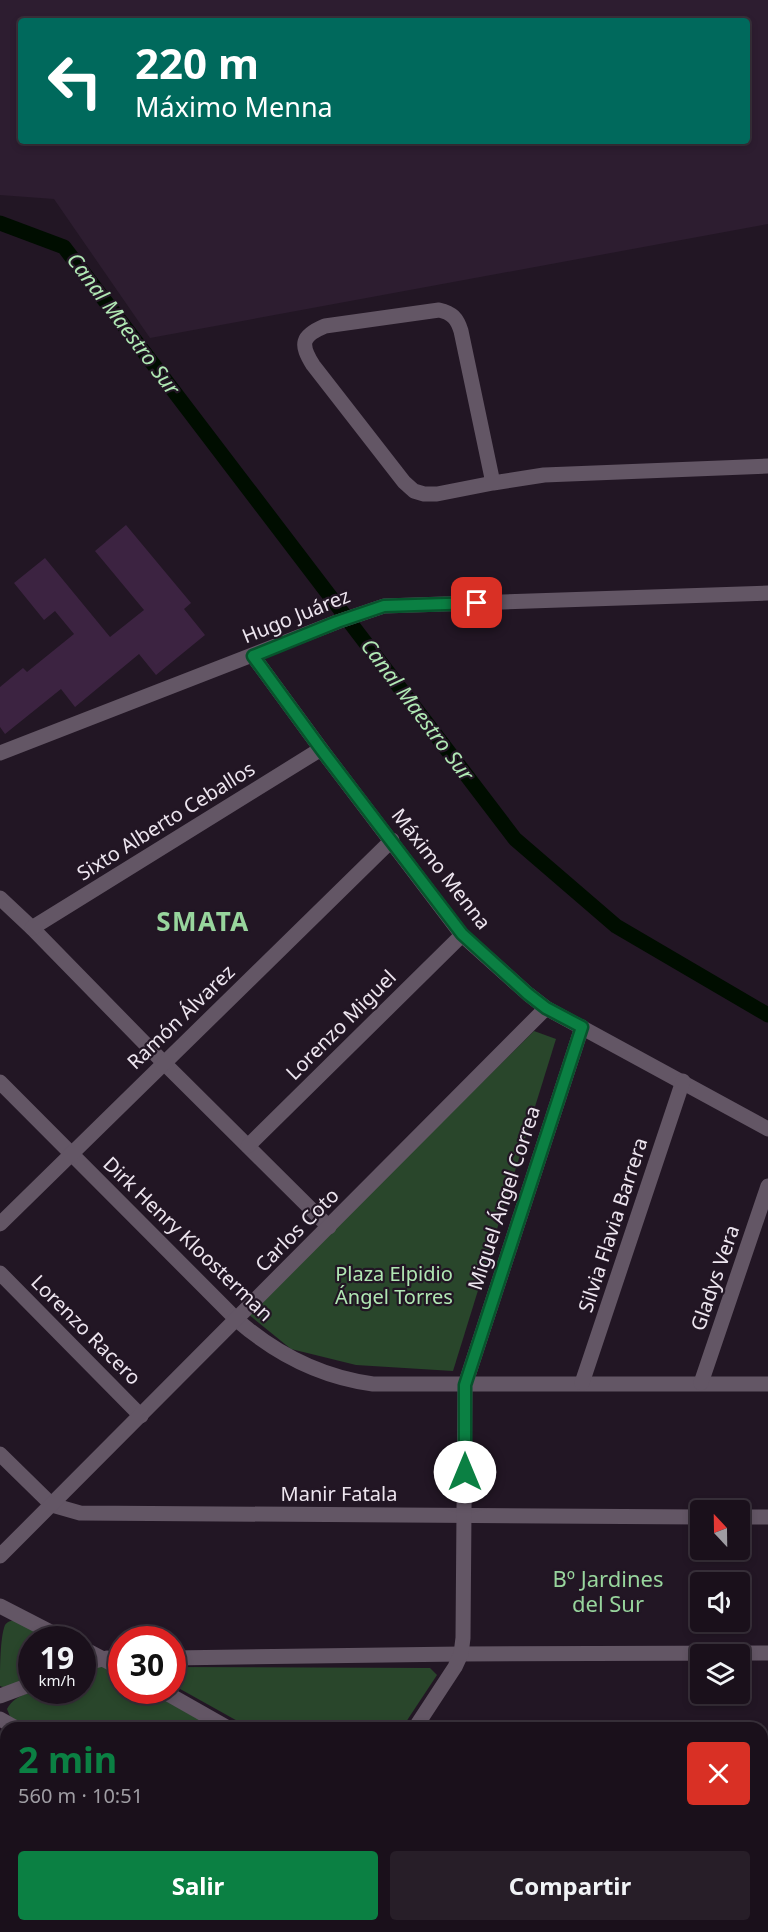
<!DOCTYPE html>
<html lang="es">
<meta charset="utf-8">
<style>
:root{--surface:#1a101b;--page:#271e28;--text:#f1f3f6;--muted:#9f9da3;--line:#38303a;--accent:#0b8043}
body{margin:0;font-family:"Noto Sans",sans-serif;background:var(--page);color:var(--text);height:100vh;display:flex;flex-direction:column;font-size:22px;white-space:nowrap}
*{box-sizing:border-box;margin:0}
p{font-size:20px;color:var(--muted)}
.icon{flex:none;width:33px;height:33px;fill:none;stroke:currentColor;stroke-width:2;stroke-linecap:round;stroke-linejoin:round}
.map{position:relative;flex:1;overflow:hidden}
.details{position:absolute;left:0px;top:1722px;width:768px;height:210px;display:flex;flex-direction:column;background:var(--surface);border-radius:18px 18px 0 0;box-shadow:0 3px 9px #0003,0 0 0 2px var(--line)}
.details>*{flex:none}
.banner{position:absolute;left:18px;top:18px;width:732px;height:126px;border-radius:6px;box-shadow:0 3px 9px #0003,0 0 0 2px var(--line);background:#00695c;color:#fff;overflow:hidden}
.needle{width:39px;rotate:338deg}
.controls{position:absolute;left:690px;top:1500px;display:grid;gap:12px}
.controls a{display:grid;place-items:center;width:60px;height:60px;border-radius:6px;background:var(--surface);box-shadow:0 3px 9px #0003,0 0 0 2px var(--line);font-size:30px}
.speed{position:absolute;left:18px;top:1626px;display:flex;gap:12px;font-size:30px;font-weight:700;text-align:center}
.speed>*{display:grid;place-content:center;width:78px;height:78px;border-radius:50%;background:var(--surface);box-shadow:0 3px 9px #0003,0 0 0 2px var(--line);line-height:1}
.speed small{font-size:15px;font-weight:400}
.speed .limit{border:9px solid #d22;background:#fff;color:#111}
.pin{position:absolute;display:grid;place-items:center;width:51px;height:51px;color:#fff;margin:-26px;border-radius:12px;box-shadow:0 3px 9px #0006}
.me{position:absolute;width:66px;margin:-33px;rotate:0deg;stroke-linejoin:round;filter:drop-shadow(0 0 4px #0008)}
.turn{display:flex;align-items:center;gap:21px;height:126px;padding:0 18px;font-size:27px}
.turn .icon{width:78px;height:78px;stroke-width:2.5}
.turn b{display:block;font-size:42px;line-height:51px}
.round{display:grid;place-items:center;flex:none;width:63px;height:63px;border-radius:6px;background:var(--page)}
.headline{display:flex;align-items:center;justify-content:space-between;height:102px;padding:0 18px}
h1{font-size:36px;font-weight:700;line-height:45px;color:var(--accent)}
.cta{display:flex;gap:12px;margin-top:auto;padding:12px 18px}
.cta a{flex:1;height:69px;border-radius:6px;background:var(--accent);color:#fff;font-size:24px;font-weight:700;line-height:69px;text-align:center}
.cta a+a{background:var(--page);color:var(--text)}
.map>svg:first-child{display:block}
.built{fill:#2d1d30;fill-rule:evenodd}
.green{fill:#29462b}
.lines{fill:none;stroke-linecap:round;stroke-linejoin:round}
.canal{stroke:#000d00;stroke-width:15}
.building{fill:#3c2341}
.street{stroke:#635665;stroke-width:15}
.route-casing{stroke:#07532c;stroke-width:15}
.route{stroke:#0b8043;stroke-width:10}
.labels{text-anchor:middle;stroke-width:4.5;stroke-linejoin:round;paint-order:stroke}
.street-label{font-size:20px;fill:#ede5ef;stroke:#221624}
.park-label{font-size:20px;fill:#b0e7b3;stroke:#221624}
.water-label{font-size:21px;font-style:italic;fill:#b0e8b4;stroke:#221624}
.quarter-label{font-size:22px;fill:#98d59d;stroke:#221624}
.district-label{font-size:26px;font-weight:bold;letter-spacing:1.5px;fill:#98d59d;stroke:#221624}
</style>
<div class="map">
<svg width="768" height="1932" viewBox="0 0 768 1932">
<rect width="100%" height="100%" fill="#221624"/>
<path class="built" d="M0,0h768v224l-618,114 -96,-139 -54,-4zM21,21h726v120h-726z"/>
<g class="green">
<path d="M534,1031l22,8 -103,332 -97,-6 -65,-16 -43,-35z"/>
<path d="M18,1620l37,19 -23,1 -1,37 -26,11 -5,-2c0,-16 0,-49 5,-61 4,-5 9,-5 13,-5z"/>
<path d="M97,1666h8l16,10 1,14 26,1 67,37h-188l-16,-9 -4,-10c13,-24 52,-18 75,-19l1,-18z"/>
<path d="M173,1667l257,1 7,7 -35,53h-152l-77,-43z"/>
<path d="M762,1809h6v123h-139l-12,-6h145z"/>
<path d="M378,1926h198l11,6h-198z"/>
</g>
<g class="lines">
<path class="canal" d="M0,223l64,24 451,592 101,87 152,89"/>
</g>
<path class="building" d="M126,525l65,78 -7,6 21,26 -49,40 -17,-21 -64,53 -14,-18 -56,45 -5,-7v-40l23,-19 4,4 47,-38 -19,-23 -11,9 -30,-37 31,-25 65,79 34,-27 -49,-59z"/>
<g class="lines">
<g class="street">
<path d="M493,483l-32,-152c-4,-13 -9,-18 -22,-21l-114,16c-24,10 -25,18 -12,39l91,117 10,9 10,3h13l56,-11 51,-8 224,-9"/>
<path d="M253,656l68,93 141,186 66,59 18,14 222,121"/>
<path d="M0,753l337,-131 47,-16 384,-13"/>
<path d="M0,898l32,30 132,135 165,164"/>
<path d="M32,928l289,-179"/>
<path d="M0,1082l237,238c39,34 84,57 136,64h395"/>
<path d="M248,1146l214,-211"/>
<path d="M0,1224l392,-384"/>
<path d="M0,1273l141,143"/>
<path d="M582,1383l101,-302"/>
<path d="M701,1383l67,-197"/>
<path d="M0,1454l52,51 28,8 620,4"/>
<path d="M740,1517h28"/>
<path d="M0,1556l546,-548"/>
<path d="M0,1606l66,34"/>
<path d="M82,1648l40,21"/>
<path d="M172,1658l289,-4 307,-1"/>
<path d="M82,1664l25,-6"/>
<path d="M161,1690l67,38"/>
<path d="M0,1696l32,-12"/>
<path d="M0,1719l16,9"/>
<path d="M415,1728l40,-61 6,-13 2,-16 2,-253 117,-358"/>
<path d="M762,1799h6"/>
<path d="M323,1926l1,6"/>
<path d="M363,1926l10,6"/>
<path d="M587,1926l11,6"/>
<path d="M85,1932l1,-3"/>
<path d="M145,1932l2,-6"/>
<path d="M270,1932l8,-6"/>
</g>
</g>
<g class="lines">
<g class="route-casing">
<path id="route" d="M465,1472v-87l117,-358 -36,-19 -18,-14 -66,-60 -141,-185 -68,-93 84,-34 47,-16 93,-3"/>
</g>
<use href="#route" class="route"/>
</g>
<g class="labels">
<g class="street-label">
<text transform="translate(296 616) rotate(-22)" y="7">Hugo Juárez</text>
<text transform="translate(166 821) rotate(-32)" y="7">Sixto Alberto Ceballos</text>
<text transform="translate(441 869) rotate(52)" y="7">Máximo Menna</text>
<text transform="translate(181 1017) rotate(-44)" y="7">Ramón Álvarez</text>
<text transform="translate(341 1025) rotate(-45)" y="7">Lorenzo Miguel</text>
<text transform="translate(504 1198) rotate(-72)" y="7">Miguel Ángel Correa</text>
<text transform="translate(613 1225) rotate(-72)" y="7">Silvia Flavia Barrera</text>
<text transform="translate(297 1230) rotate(-45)" y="7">Carlos Coto</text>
<text transform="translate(188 1239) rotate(44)" y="7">Dirk Henry Kloosterman</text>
<text transform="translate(715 1278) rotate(-71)" y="7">Gladys Vera</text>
<text transform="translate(86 1330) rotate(45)" y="7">Lorenzo Racero</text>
<text x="339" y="1501">Manir Fatala</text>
</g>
<g class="park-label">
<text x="394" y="1281">Plaza Elpidio<tspan x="394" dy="23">Ángel Torres</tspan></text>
</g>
<g class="water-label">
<text transform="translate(123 324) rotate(53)" y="7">Canal Maestro Sur</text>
<text transform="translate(417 710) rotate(53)" y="7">Canal Maestro Sur</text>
</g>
<g class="quarter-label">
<text x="608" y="1587">Bº Jardines<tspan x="608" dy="25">del Sur</tspan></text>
</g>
<g class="district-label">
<text x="203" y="931">SMATA</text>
</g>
</g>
</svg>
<div class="controls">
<a><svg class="needle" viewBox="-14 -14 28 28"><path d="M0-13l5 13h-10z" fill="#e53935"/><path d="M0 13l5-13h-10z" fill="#9f9da3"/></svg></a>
<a><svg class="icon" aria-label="sound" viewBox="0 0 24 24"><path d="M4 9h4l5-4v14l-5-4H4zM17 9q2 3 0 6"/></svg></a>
<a><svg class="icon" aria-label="layers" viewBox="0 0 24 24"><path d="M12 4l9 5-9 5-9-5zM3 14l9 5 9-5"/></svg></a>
</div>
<div class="speed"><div>19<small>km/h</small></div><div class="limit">30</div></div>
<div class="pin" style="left:477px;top:603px;background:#d93025"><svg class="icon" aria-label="arrive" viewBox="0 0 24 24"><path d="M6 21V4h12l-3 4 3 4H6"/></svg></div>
<svg class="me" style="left:465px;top:1472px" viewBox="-20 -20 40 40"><circle r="19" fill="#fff"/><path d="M0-13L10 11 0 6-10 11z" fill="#0b8043"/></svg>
<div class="banner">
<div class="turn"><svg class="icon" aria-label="left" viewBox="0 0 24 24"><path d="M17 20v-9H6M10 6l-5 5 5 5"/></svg><div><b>220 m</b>Máximo Menna</div></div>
</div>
<section class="details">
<div class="headline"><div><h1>2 min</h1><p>560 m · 10:51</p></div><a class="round" style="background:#d93025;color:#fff"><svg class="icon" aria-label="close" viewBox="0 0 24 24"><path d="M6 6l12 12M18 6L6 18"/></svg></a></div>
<div class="cta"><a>Salir</a><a>Compartir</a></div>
</section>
</div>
